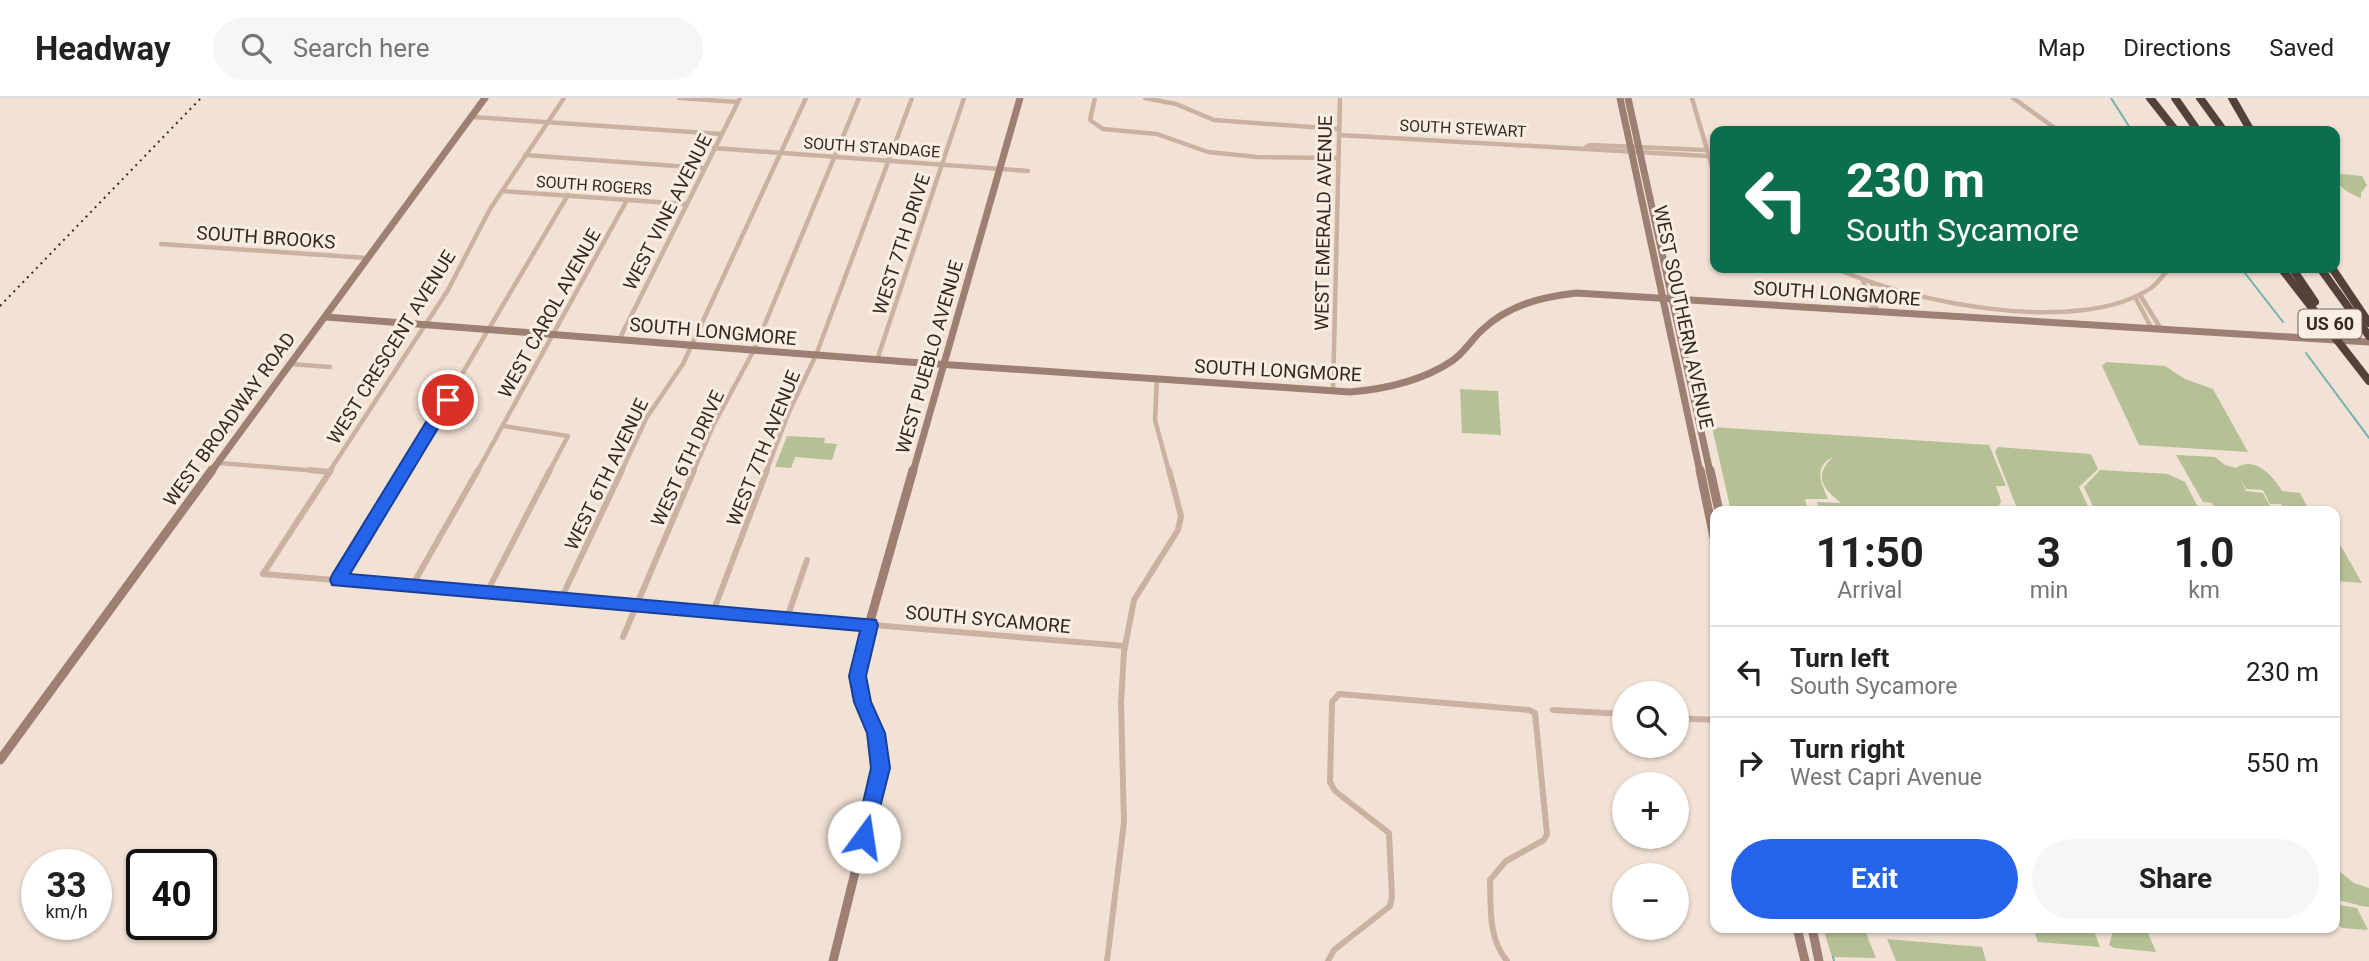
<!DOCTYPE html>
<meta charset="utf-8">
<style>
:root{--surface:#fff;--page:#f6f6f6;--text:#222;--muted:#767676;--line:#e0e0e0;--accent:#2563eb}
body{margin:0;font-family:Roboto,sans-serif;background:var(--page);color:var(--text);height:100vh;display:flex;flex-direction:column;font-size:26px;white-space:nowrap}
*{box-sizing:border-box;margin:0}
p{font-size:23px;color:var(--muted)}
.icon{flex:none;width:38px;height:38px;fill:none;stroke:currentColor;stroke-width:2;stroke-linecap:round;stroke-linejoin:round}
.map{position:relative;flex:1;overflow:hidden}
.details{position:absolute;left:1710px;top:408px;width:630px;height:427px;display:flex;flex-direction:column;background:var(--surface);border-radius:14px;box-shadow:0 2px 5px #0004}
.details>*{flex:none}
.hud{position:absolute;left:1710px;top:28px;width:630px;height:147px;border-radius:14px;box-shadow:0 2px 5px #0004;background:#0b6e4f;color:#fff;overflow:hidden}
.tools{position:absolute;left:1612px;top:583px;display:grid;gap:14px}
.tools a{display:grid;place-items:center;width:77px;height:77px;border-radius:50%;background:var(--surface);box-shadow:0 2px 5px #0004;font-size:35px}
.speed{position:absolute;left:21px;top:751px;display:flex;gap:14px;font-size:35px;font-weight:700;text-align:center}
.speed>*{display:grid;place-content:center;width:91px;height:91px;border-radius:50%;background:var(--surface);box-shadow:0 2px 5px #0004;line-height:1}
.speed small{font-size:18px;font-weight:400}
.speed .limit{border:4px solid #111;border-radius:10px;background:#fff;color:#111}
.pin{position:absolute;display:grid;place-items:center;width:60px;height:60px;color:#fff;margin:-30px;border:4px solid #fff;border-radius:50%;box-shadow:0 2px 7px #0007}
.me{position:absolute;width:77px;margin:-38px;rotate:14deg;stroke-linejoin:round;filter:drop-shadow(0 0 5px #0008)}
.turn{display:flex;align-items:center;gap:24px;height:147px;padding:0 21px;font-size:32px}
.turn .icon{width:91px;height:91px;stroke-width:2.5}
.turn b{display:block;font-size:49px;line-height:60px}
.eta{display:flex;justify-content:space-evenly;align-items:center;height:119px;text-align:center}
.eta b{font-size:42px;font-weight:700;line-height:49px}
.action{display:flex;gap:14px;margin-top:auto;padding:14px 21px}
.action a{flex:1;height:80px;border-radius:42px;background:var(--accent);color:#fff;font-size:28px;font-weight:700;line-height:80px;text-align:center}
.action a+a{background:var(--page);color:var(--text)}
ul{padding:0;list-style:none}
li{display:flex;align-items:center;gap:21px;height:91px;padding:0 21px;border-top:2px solid var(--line)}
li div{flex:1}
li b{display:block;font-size:26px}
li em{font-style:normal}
header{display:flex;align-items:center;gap:42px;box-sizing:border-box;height:98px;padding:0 35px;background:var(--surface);border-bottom:2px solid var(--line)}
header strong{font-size:33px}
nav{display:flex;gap:38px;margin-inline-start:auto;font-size:24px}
.search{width:490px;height:63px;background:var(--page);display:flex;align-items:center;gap:18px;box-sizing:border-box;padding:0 24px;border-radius:38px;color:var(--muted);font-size:26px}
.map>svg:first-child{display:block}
.green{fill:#b5c195}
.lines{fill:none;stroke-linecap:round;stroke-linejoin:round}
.stream{stroke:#73b0af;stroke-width:2}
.street-far1{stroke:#cab1a1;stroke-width:4.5}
.street{stroke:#cab1a1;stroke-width:6}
.secondary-far1{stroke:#9e7f73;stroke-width:7}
.secondary{stroke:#9e7f73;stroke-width:9}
.highway{stroke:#55413b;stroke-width:8}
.rail{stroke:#342824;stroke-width:2;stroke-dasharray:2 4.5;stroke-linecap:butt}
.route{fill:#2563eb;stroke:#184099;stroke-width:2}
.labels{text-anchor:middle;stroke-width:6;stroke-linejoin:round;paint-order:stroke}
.far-street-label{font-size:16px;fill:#342824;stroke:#faede1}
.shield{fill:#faede1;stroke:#6f635d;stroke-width:2}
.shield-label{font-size:18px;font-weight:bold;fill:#342824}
.street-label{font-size:19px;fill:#342824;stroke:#faede1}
</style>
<header>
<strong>Headway</strong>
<div class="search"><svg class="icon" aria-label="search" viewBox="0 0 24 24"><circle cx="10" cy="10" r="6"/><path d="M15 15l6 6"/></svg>Search here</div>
<nav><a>Map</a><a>Directions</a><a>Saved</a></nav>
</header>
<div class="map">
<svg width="2369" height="863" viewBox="0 0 2369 863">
<rect width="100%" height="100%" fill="#f2e2d5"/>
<g class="green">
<path d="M2342,76l20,2 5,9 -6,8v5c-12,-5 -22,-9 -26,-22z"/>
<path d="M2106,264l59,4 20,13 28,10 35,63 -109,-7 -37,-79z"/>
<path d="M1460,291l38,2 3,44 -39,-2z"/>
<path d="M1712,329l277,18 17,41h-10l5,15 -4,10 -178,-1 -2,-8 24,1c-20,-16 -27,-28 -8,-46 -20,10 -12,26 -5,42h-23l2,8 8,4h-84z"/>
<path d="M787,338l38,2 -1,5 13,1 -5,16 -37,-3 -4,11 -16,-1z"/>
<path d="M1998,349l93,7 7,15 -19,18 11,24h-72l-23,-59z"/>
<path d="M2176,357l39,2 10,8 11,3c19,-13 38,9 46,23l18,2 7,13 11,1 2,4h-35l-4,-7h-11l-7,-14 -17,-1 -7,-13 7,15 17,2 7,13h11l2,5h-66l-5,-8 -9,-1z"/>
<path d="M2100,372l68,4 17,8 15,29h-105l-11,-24z"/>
<path d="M2335,448h6l21,37 -27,-2z"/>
<path d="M2335,770l19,15 15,5v19c-12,-1 -21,-6 -34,-7z"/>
<path d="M2334,806l23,4 11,22 -26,-2 -7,-7z"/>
<path d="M1823,830h41l12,30 -44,-1z"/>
<path d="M2033,830h60l7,19 -62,-5z"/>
<path d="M2114,830h32l10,24 -42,-4 -5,-3z"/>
<path d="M1887,841l95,8 4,14h-90z"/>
</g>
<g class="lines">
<g class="stream">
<path d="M2111,0l21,33"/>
<path d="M2241,170l42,54"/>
<path d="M2306,255l63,85"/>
<path d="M1833,859l1,4"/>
</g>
<g class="street-far1">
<path d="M679,0l59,4"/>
<path d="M1095,0l-5,22 13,9 54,5 51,18 49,5 81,1"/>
<path d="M1145,0l31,6 38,16 125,9"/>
<path d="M1692,0l23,79"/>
<path d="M2013,0l46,33"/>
<path d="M472,19l249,17"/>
<path d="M1339,37l368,21"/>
<path d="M1586,49l4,-2 115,5"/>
<path d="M714,50l314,23"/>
<path d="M525,57l178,13"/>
<path d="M502,93l183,13"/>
<path d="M161,146l206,14"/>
<path d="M1835,170c74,34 244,69 316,20 7,-5 13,-14 18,-20"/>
<path d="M1863,182l7,24 7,8"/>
<path d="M1872,186l5,28"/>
<path d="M2140,197l21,34"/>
<path d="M2135,199l17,32"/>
<path d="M620,240l120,-240"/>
<path d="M877,262l87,-262"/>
<path d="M291,266l39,3"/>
<path d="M1157,280l-2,42 14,52"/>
<path d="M1333,293l7,-293"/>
<path d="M503,328l65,10 -19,36"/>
<path d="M219,365l111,9"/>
<path d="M329,374l119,-182 42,-81 74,-111"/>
<path d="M404,374l164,-277"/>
<path d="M477,374l150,-272"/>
<path d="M621,374l26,-55 36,-53 123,-266"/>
<path d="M693,374l20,-46 41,-76 105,-252"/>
<path d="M766,374l22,-58 28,-59 96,-257"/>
</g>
<g class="street">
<path d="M310,372l20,2"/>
<path d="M331,372l-68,104 862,72"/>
<path d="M338,482l67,-110"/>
<path d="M412,488l66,-116"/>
<path d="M487,494l63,-122"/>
<path d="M561,501l61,-129"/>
<path d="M713,514l54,-142"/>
<path d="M787,520l20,-58"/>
<path d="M623,539l71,-167"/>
<path d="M1553,612l71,4"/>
<path d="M1676,620l39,2"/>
<path d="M1107,863l17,-139 -3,-119 3,-51 10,-52 44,-70 3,-14 -12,-46"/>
<path d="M1328,863l6,-11 56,-44 2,-9 -3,-64 -54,-42 -5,-9 2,-80 7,-8 190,16 6,3 12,121 -3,6 -38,21 -16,19c1,28 -2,58 17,81"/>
</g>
<g class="secondary-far1">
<path d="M1620,0l80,374"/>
<path d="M1628,0l82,374"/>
<path d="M326,219l582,45 442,30c36,-3 72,-11 102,-31 12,-8 20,-22 30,-31 27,-25 59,-33 94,-37l793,49"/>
<path d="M211,374l274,-374"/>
<path d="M913,374l107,-374"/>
</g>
<g class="secondary">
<path d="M1700,372l15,72"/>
<path d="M1710,372l9,41"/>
<path d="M0,662l212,-290"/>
<path d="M1797,830l8,33"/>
<path d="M1812,830l7,33"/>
<path d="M833,863l48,-193 -5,-35 -17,-42v-31l54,-190"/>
</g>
<g class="highway">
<path d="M2150,0l26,33"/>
<path d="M2175,0l23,33"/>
<path d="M2200,0l24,33"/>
<path d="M2232,0l19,33"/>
<path d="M2281,170l88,113"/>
<path d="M2292,170l23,34"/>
<path d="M2320,170l49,68"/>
<path d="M2332,170l37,55"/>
</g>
<path class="rail" d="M0,208l201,-208"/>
</g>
<path class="route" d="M448,296l7,6 -105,174 526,46 2,5 -12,51 5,26 14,31 5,35 -19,75 -7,3 -6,-3 -3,-6 16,-69 -4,-35 -13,-31 -5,-26 11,-45 -528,-46 -2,-5 2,-5 110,-179z"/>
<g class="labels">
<g class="far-street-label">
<text transform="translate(1463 30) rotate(3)" y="6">SOUTH STEWART</text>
<text transform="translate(872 49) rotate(4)" y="6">SOUTH STANDAGE</text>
<text transform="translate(594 87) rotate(4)" y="6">SOUTH ROGERS</text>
</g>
<rect class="shield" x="2298.5" y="211.5" width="63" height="29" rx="5"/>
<g class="shield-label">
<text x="2330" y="232">US 60</text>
</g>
<g class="street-label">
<text transform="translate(667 114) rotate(-63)" y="7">WEST VINE AVENUE</text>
<text transform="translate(1323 125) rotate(-89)" y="7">WEST EMERALD AVENUE</text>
<text transform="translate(266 139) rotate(4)" y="7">SOUTH BROOKS</text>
<text transform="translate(901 146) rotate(-72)" y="7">WEST 7TH DRIVE</text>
<text transform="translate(1837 195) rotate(4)" y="7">SOUTH LONGMORE</text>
<text transform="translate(549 215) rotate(-61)" y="7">WEST CAROL AVENUE</text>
<text transform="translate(1684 219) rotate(78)" y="7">WEST SOUTHERN AVENUE</text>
<text transform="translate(713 233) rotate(5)" y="7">SOUTH LONGMORE</text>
<text transform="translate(391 249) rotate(-58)" y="7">WEST CRESCENT AVENUE</text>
<text transform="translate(929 259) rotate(-74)" y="7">WEST PUEBLO AVENUE</text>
<text transform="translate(1278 272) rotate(3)" y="7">SOUTH LONGMORE</text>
<text transform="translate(229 321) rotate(-54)" y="7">WEST BROADWAY ROAD</text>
<text transform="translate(763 350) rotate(-68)" y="7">WEST 7TH AVENUE</text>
<text transform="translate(687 360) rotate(-65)" y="7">WEST 6TH DRIVE</text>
<text transform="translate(606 376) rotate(-64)" y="7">WEST 6TH AVENUE</text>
<text transform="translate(988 521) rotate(5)" y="7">SOUTH SYCAMORE</text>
</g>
</g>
</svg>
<div class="tools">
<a><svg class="icon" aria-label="search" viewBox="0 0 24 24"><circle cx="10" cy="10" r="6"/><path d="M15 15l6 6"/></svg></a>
<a>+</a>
<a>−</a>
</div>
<div class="speed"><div>33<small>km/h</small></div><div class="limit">40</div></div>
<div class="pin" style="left:448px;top:302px;background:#d93025"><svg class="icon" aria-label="arrive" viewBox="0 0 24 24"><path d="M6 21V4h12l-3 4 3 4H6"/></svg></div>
<svg class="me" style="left:864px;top:739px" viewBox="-20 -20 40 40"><circle r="19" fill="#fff"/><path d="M0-13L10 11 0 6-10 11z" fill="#2563eb"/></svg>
<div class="hud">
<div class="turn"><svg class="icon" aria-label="left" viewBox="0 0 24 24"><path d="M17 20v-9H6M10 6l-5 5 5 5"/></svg><div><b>230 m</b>South Sycamore</div></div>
</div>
<section class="details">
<div class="eta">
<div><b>11:50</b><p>Arrival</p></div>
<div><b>3</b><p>min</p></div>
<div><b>1.0</b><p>km</p></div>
</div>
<ul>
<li><svg class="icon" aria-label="left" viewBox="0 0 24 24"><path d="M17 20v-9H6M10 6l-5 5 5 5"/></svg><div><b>Turn left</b><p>South Sycamore</p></div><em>230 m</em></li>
<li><svg class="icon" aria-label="right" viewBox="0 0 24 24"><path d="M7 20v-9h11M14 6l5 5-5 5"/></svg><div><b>Turn right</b><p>West Capri Avenue</p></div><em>550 m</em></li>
</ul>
<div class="action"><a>Exit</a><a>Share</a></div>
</section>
</div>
